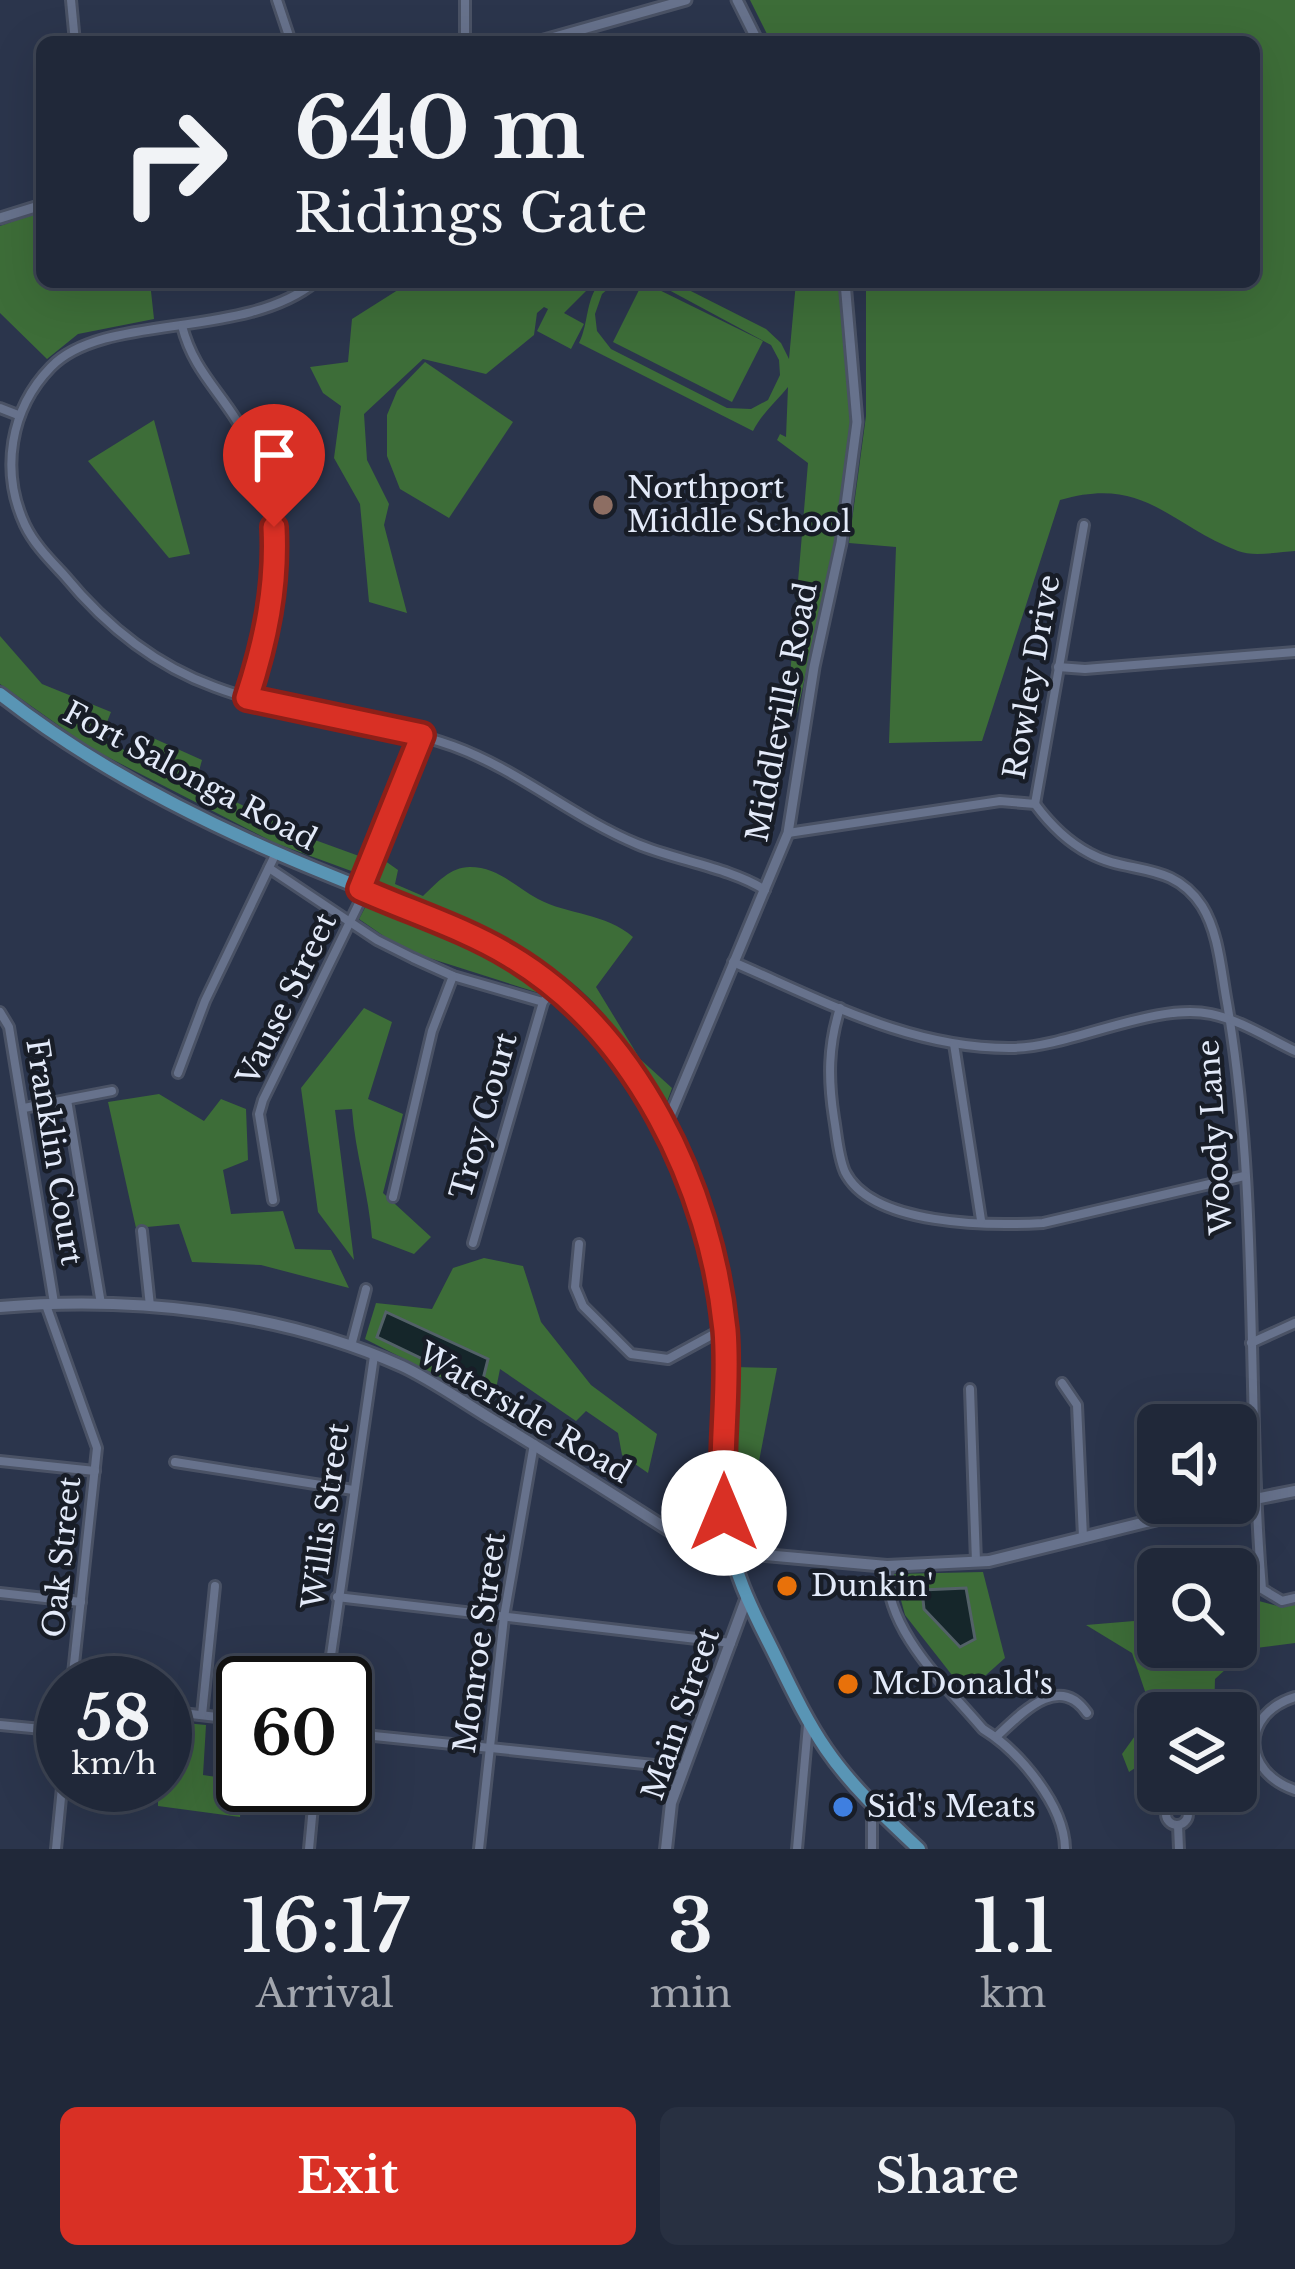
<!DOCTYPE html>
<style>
:root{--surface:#202839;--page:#283041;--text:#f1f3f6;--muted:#a2a6ae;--line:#3d4453;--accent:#d93025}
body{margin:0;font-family:"Libre Baskerville",serif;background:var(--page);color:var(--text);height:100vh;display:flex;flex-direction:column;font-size:45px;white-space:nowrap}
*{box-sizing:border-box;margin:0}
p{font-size:39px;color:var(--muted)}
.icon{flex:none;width:66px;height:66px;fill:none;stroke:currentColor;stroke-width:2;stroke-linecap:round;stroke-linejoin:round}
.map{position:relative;height:1849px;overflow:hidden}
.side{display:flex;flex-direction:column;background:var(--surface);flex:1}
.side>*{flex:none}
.top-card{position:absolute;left:36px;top:36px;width:1224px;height:252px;border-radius:18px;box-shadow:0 12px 48px #0002,0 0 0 3px var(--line);background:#202839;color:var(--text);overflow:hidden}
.fabs{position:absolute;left:1137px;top:1404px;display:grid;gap:24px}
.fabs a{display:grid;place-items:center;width:120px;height:120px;border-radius:18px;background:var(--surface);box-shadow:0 12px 48px #0002,0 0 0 3px var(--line);font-size:60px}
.speed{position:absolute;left:36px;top:1656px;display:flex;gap:24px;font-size:60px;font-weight:700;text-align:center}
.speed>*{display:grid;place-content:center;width:156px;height:156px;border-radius:50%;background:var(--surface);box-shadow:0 12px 48px #0002,0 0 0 3px var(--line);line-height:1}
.speed small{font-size:30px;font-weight:400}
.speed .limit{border:6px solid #111;border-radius:18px;background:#fff;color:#111}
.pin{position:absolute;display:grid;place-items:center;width:102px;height:102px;color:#fff;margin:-123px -51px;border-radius:50% 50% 50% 0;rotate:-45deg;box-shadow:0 0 12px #0007}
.pin .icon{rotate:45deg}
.me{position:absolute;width:132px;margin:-66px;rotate:0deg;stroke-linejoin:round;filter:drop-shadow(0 0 9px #0008)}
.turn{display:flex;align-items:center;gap:42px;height:252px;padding:0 60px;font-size:54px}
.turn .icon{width:156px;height:156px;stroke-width:2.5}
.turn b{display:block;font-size:84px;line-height:102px}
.eta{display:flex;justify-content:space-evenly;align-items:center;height:204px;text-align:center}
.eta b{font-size:72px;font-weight:600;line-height:84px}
.button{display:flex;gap:24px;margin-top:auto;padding:24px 60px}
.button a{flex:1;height:138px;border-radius:18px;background:var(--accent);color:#fff;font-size:48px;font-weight:600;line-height:138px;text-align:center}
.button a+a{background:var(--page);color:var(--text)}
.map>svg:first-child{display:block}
.green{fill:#3d6d38}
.water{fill:#15262a;stroke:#536168;stroke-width:3}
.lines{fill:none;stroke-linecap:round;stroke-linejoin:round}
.minor-casing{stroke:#4a5265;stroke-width:14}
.tertiary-casing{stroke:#4a5265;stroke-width:15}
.secondary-casing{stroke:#4a5265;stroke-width:16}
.primary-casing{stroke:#4a5265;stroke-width:18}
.minor{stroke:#67728c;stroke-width:8}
.tertiary{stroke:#67728c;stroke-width:9}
.secondary{stroke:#67728c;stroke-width:10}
.primary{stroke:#5995b5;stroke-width:12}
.route-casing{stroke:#8d1f18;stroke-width:30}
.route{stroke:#d93025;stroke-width:21}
.education-dot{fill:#8d6e63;stroke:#181d27;stroke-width:4.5}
.food-dot{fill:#e8710a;stroke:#181d27;stroke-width:4.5}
.shop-dot{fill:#3f7fe0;stroke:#181d27;stroke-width:4.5}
.labels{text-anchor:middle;stroke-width:9;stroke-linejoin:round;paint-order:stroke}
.poi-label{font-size:30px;fill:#e3eaf9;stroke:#181d27;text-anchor:start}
.street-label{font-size:30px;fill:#e3eaf9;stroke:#181d27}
</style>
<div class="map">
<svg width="1295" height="1849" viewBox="0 0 1295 1849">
<rect width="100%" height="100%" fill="#2b354c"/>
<g class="green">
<path d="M750,0h545v551c-17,1 -42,6 -57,0 -69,-26 -93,-76 -178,-51l-78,241 -93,2 7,-196 -47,-4 17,-127v-134h388v-240h-483z"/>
<path d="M42,211v71h108l4,37 -76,15 -31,25 -47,-46v-87z"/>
<path d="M399,282h196l-31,31 20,11 -13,25 -34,-18 11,-22 -4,-2 -7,6 -3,22 -48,39 -63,-15 -59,55 3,46 22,44 -5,21 23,88 -38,-11 -9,-98 -26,-46 7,-52 -18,-13 -13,-26 38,-5 4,-43 49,-31z"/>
<path d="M600,282h16l-14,12 -7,20 2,17 14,18 116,59 24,1 17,-9 12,-25 -1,-15 -8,-15 -117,-63h19l93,47 15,14 8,16 7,-77h44l11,137 -16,125 -38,169 -20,-6 -8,-15 20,-4 19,-225 -31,-23 3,-6 6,3 2,-50c-11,14 -27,27 -35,44l-174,-88c10,-20 6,-42 21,-61z"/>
<path d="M643,282l120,59 -31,61 -119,-60z"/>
<path d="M425,362l88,60 -64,96 -49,-29 -13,-33v-41l10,-24z"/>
<path d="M154,420l36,134 -21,4 -81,-97z"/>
<path d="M0,636l42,48 69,28 -10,25 37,21 15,-20 49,22 -6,22 108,54 55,20 -5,16 -79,-29 -183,-94 -92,-65z"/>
<path d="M381,858l17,12 -3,14 28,12c14,-13 27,-29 47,-29 27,0 45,19 68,32 30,16 68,14 95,38l-37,50 44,72 32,29 -10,28c-21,-41 -40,-87 -74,-119 -57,-55 -143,-84 -214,-117z"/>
<path d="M368,902l134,59 41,27 -1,6 -138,-44 -45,-31z"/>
<path d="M364,1008l28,14 -24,77 35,15 -20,79 48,44 -17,17 -42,-16c-3,-44 -17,-85 -20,-129l-17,1 19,150 -36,-48 -17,-124z"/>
<path d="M159,1094l45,27 17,-22 25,10 2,51 -25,10 8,44 52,-3 12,38 36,1 18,38 -88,-23 -69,-3 -13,-38 -43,4 -28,-126z"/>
<path d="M484,1258l39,8 18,56 50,63 66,49 -9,39 -26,-18 -4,-22 -32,-22 -10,10 -76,-52 -7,35 -128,-65 11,-36 56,6 21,-41z"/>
<path d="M735,1367l42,1 -23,119 -24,1z"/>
<path d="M983,1572l22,86 -39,35 -61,-78 -11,-41z"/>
<path d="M1252,1577l3,23 23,6 17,-3v40l-47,6 -33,30 -1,34h-56v40l-29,19 -7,-18 30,-42 -20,-59 -46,-28 72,-6v28h78v-67z"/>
<path d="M165,1721l41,4 -3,50 40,6 -3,36 -82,-11v-8l-35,-2v-7l-29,-4h71z"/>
</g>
<g class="water">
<path d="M386,1312l102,47 -7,28 -104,-50z"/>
<path d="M966,1588l9,51 -15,8 -36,-38 -2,-19z"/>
</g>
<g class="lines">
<g class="minor-casing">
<g id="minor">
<path d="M71,0l4,42"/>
<path d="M277,0l14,42"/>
<path d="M465,0v42"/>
<path d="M315,282c-71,58 -211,30 -264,85 -41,42 -51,104 -26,158 9,19 25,35 39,50 41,50 90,90 151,112 77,29 160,31 238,59 66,24 119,71 184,98 38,16 94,24 128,46"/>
<path d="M182,326c11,42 33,60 55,95 54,88 40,183 10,276"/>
<path d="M0,408l18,7"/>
<path d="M1058,667l27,2 210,-17"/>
<path d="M1035,804c14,19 33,38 54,49 39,22 83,7 113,53 17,27 19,65 25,97 33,192 19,391 35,586l20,12 13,-3"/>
<path d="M788,833l212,-32 35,3 49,-279"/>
<path d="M269,868l108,72 36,18 40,18 90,26 13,-15"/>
<path d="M360,889l62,-154"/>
<path d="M733,962c91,39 178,87 279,86 59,-1 142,-46 199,-34 29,6 57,24 84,37"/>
<path d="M840,1008c-12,38 -12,71 -6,110 3,17 4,38 11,54 27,54 145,54 198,51l201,-47"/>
<path d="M0,1012l9,15 45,276"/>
<path d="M954,1044l27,176"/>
<path d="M178,1073l27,-72 71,-148"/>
<path d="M67,1100l34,204"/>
<path d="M24,1108l88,-17"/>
<path d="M393,1197l39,-166 21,-55"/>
<path d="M273,1200l-14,-86 4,-14 102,-209"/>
<path d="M142,1231l8,75"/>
<path d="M473,1243l70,-241"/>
<path d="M579,1244l-4,43 8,19 48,48 37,5 55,-30"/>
<path d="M46,1305l51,143 -25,235"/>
<path d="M1251,1343l44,-20"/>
<path d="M351,1346l15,-57"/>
<path d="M1062,1383l15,22 6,132"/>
<path d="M970,1389l6,173"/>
<path d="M0,1461l95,10"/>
<path d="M175,1462l178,28"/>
<path d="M887,1566c-3,64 58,118 96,163 36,22 81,76 82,119"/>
<path d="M0,1593l81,9"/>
<path d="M337,1597l394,46"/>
<path d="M327,1683l47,-327"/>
<path d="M1295,1697c-55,17 -53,75 0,93"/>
<path d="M165,1711l78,9"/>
<path d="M202,1715l13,-129"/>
<path d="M0,1725l63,6"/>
<path d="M345,1733l338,35"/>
<path d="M996,1737c25,-23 63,-65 91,-24"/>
<circle cx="1177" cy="1814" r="11"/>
<path d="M872,1805v44"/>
<path d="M1178,1825l1,24"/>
<path d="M56,1849l7,-72"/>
<path d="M309,1849l6,-64"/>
<path d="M479,1849l25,-232 30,-173"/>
<path d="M797,1849l11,-124"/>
</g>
</g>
<g class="tertiary-casing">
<g id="tertiary">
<path d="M737,0l21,42"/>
<path d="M537,42l149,-42"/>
<path d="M0,218l42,-13"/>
<path d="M664,1130l124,-297 26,-166 27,-124 16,-121 -12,-140"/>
</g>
</g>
<g class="secondary-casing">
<g id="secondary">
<path d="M0,1307c133,-11 279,4 402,59 30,14 58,34 86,51 68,41 134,83 201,126l42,9 156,14 102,-5 181,-45 125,-25"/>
<path d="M666,1849l5,-46 76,-206"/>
</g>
</g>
<g class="primary-casing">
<path id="primary" d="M0,694c84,66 186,120 284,162 112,49 240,85 322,180 69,78 120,224 120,327 1,54 -8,110 0,164 6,41 25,81 44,118 18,36 34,72 56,104 26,38 60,69 93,100"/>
</g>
<use href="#minor" class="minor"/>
<use href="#tertiary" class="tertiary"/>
<use href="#secondary" class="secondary"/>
<use href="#primary" class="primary"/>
</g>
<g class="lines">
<g class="route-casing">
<path id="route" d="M274,527c3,60 -8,113 -27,171l175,37 -62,154c49,22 104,39 150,67 126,75 201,231 215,374 5,61 -6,123 -1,183"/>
</g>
<use href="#route" class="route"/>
</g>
<circle class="education-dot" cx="603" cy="505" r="12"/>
<g class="food-dot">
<circle cx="787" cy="1586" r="12"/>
<circle cx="848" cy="1684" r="12"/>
</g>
<circle class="shop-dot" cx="843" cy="1807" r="12"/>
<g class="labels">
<g class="poi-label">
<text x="627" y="498">Northport<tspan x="627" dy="34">Middle School</tspan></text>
<text x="811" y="1596">Dunkin'</text>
<text x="872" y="1694">McDonald's</text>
<text x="867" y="1817">Sid's Meats</text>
</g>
<g class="street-label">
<text transform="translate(1032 677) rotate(-80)" y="10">Rowley Drive</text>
<text transform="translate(782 712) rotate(-79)" y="10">Middleville Road</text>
<text transform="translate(190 776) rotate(28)" y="10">Fort Salonga Road</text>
<text transform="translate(287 999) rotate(-64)" y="10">Vause Street</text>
<text transform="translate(484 1116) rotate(-74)" y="10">Troy Court</text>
<text transform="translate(1215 1137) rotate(-94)" y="10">Woody Lane</text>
<text transform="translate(54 1152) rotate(81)" y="10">Franklin Court</text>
<text transform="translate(524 1413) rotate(31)" y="10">Waterside Road</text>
<text transform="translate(326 1516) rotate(-82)" y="10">Willis Street</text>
<text transform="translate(62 1557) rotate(-84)" y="10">Oak Street</text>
<text transform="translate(480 1643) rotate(-82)" y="10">Monroe Street</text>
<text transform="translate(681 1714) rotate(-71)" y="10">Main Street</text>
</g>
</g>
</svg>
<div class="fabs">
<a><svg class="icon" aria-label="sound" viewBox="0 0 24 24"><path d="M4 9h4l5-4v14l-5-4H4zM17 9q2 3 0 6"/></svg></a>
<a><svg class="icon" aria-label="search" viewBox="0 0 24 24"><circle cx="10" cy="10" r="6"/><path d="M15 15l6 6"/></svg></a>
<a><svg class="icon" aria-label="layers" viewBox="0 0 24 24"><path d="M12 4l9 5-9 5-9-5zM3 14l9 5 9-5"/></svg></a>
</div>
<div class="speed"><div>58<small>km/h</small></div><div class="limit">60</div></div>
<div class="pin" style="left:274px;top:527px;background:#d93025"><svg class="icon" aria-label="arrive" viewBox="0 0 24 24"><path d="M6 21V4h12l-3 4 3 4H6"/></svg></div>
<svg class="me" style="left:724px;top:1513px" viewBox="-20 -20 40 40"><circle r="19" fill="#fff"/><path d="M0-13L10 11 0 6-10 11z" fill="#d93025"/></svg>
<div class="top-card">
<div class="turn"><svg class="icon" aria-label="right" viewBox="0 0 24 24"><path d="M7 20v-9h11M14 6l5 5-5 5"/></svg><div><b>640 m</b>Ridings Gate</div></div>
</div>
</div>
<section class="side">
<div class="eta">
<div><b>16:17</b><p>Arrival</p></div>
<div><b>3</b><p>min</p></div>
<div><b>1.1</b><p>km</p></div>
</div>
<div class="button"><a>Exit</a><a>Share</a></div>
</section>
